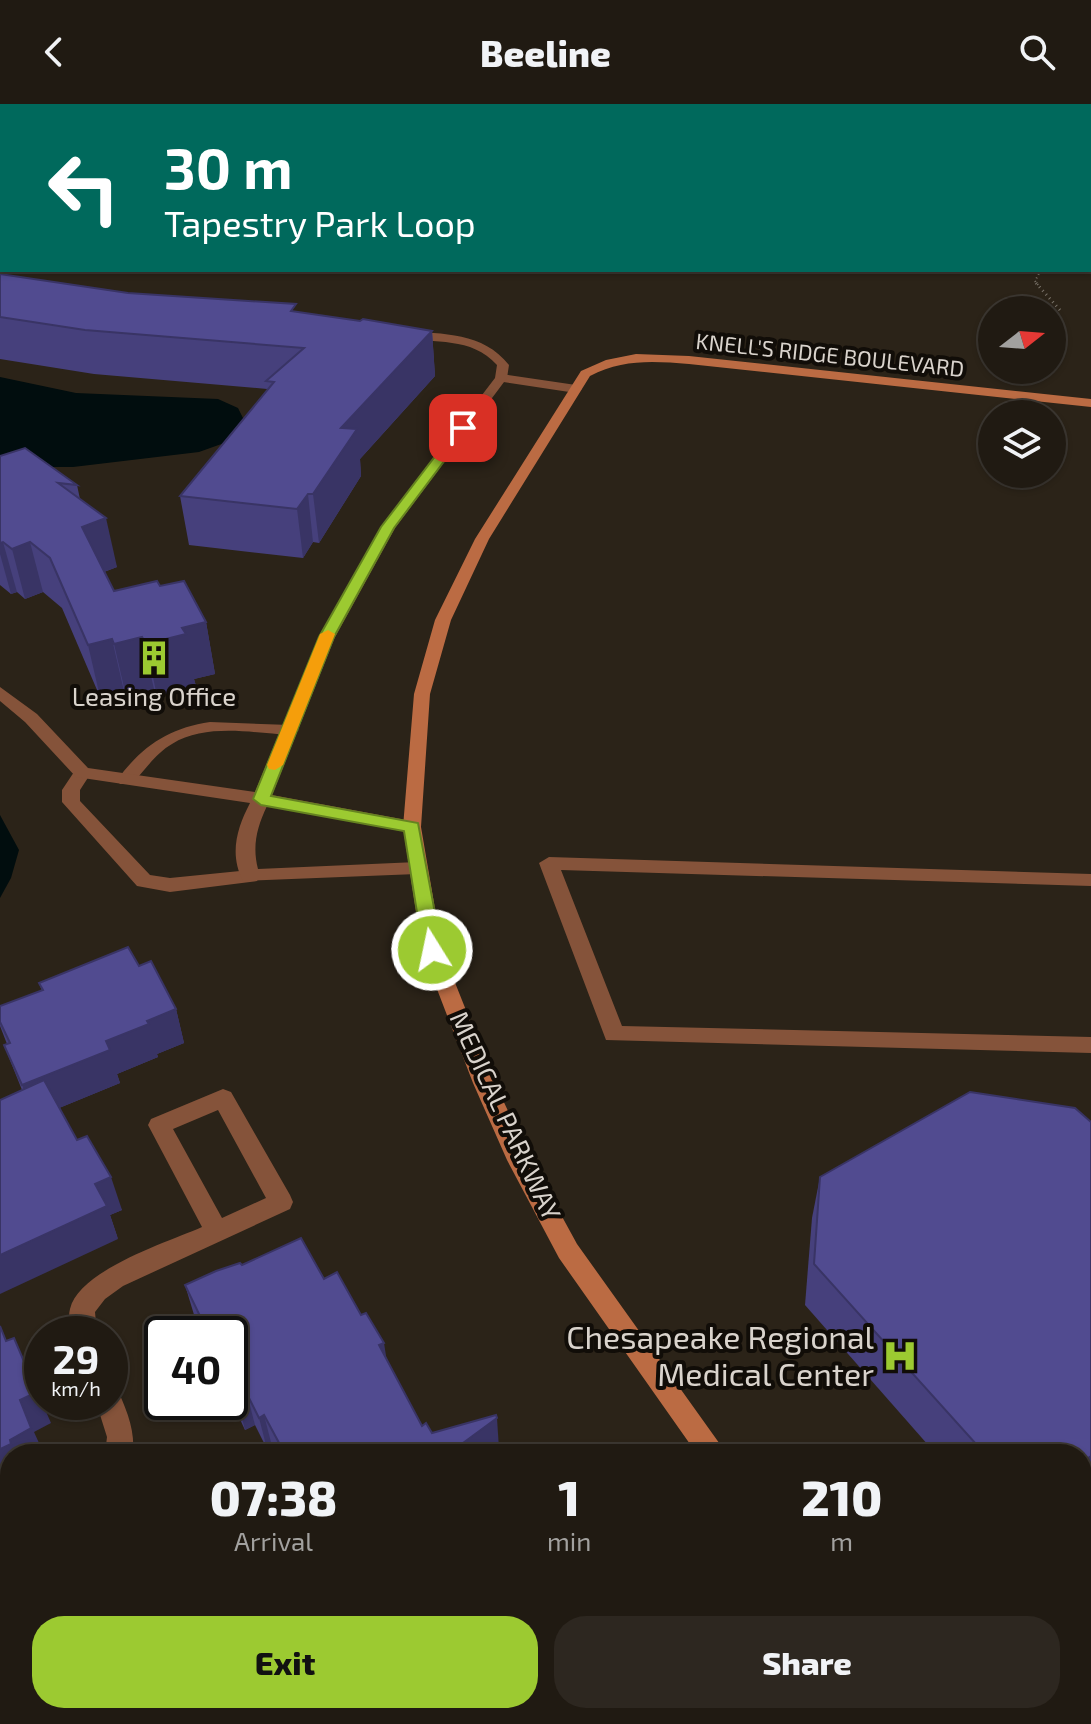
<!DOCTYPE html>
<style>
:root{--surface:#201a12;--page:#2d2720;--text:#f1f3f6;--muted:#a2a19f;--line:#3d3832;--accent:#9cca31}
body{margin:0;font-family:"Exo 2",sans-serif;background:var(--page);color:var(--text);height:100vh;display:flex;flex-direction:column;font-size:30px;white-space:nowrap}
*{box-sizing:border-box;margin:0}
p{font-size:26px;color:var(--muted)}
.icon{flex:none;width:44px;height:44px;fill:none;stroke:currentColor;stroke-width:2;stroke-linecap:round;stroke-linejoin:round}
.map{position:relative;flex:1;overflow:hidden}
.drawer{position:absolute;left:0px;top:1340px;width:1092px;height:280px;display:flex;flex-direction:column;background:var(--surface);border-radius:32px 32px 0 0;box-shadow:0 2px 6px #0004,0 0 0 2px var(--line)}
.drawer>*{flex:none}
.hud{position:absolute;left:0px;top:0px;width:1092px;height:168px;box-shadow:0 2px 6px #0004,0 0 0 2px var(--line);background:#00695c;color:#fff;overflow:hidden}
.needle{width:52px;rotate:73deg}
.controls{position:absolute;left:978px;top:192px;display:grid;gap:16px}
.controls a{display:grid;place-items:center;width:88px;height:88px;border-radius:50%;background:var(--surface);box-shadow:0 2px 6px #0004,0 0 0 2px var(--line);font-size:40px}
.speed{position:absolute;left:24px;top:1212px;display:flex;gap:16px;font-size:40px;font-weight:700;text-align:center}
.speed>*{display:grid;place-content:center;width:104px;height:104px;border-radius:50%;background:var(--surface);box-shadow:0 2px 6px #0004,0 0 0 2px var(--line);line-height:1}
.speed small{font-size:20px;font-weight:400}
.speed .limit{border:4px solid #111;border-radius:12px;background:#fff;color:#111}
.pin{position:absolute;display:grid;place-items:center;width:68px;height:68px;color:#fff;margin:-34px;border-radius:16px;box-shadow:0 4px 12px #0006}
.me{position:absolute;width:88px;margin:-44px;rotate:350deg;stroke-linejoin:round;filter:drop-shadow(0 0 6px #0008)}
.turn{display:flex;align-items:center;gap:28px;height:168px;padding:0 32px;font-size:36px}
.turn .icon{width:104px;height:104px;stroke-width:2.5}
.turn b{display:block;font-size:56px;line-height:68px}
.eta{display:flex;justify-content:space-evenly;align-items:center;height:136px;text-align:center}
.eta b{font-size:48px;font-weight:800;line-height:56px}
.button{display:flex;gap:16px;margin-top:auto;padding:16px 32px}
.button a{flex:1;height:92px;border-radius:32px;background:var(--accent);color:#111;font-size:32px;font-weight:800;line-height:92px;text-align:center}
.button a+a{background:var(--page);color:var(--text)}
header{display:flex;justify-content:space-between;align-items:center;height:104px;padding:0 32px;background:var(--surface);font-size:36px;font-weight:800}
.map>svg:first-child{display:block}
.water{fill:#010d0e}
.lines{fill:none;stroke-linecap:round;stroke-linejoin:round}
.path-far1{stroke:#7b746b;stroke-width:2;stroke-dasharray:1 3;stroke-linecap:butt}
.path{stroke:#7b746b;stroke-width:3;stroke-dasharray:1 4;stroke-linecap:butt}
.lane{fill:#85533a;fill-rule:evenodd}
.street{fill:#85533a;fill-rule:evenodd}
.secondary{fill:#bb6b43;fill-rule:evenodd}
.highway{fill:#fc9866;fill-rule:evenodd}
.wall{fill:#46407c}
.shaded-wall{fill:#393465}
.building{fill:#514b90;stroke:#393465;stroke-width:2}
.route{fill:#9cca31;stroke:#658320;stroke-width:2}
.slow{fill:#f59e0b}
.labels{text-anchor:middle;stroke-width:8;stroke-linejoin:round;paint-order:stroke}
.far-street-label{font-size:22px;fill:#d9d3cc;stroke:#110d08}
.poi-label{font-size:26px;fill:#d9d3cc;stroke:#110d08}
.street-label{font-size:26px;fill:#d9d3cc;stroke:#110d08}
.near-poi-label{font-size:32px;fill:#d9d3cc;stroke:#110d08;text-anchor:end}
</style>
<header><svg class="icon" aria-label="back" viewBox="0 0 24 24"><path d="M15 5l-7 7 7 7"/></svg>Beeline<svg class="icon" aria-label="search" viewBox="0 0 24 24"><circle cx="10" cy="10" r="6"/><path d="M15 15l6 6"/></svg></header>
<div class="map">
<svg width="1091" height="1620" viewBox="0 0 1091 1620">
<rect width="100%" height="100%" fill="#2b2318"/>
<g class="water">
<path d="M0,273l76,16 142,6 20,9 6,12 -17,22 -28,10 -126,15h-30l-43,-7z"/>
<path d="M0,711l19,35 -8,28 -11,20z"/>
</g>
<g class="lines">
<g class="path-far1">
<path d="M899,0l6,2"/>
<path d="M1038,181l-3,-4 6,-11"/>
</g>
<path class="path" d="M1036,179l24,27 -8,12"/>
<g class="lane">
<path d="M0,8l2,1v6l-2,-1z"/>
<path d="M501,270l75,11 6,4 -6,4 -79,-12 -2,-3z"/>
<path d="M210,618l80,3 9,5 -9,5c-37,-2 -84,-12 -118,9 -16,9 -27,26 -40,40h-12l-3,-4c25,-34 52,-52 93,-58z"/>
<path d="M82,663l9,6 -11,17v11l70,74 20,3 80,-8 7,1 3,5 -3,5 -87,11 -33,-6 -75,-84v-12l14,-21z"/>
<path d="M549,753l542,17v12l-530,-16 61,156 469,11v16l-485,-13 -67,-177z"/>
<path d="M1082,1596l9,5v19h-40l4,-10h27z"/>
</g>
<g class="street">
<path d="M405,227c38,3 78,1 104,34l-2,13 -112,150 -60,109 -63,158 140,26 9,6 -9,6 -145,-27c-10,21 -15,40 -9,63l159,-7 10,6 -10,6 -174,7c-14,-27 -6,-53 7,-78l-174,-26 -51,-55 -25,-21v-14l37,27 51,54 167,24 64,-155 62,-110 114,-149 2,-13c-26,-29 -62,-21 -96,-27v-6z"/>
<path d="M223,985l8,3 59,103 3,7 -3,7 -167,77 -18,13 -10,13 2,22h-26c-1,-8 -3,-18 -1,-25 9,-39 98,-67 132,-82l-54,-102 3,-6zM218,1006l48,88 -44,20 -49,-89z"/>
<path d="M110,1286l9,3c9,20 16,39 14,61h-28l2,-17 -11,-35h14z"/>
<path d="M102,1610h43l-4,10h-43z"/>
</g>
<g class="secondary">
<path d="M636,250l53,2 402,43v8l-402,-43c-36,-3 -67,-5 -99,12l-101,163 -38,81 -21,74 -9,133 21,123 53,133 35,75 47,86 150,210h-30l-138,-196 -52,-98 -34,-77 -51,-133 -19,-123 11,-133 21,-74 40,-81 106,-168 25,-11z"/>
<path d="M883,1610h36l4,10h-36z"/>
</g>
<g class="highway">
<path d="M64,0h14l-15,2z"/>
<path d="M0,30h2l-2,7z"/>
</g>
</g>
<g class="wall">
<path d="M0,170l128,19 169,19 135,19 3,45 -75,83 1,17 -42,67 -6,-1 -10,16 -114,-13 -9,-49 87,-105v-2l-173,-15 -94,-15z"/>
<path d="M0,352l77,29 3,14 37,68 -13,5 10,19 46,-5 46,36 9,52 -21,5 2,7 -39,10 -3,-7 -28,7 -2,-5 -24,6 -38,-89 -19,-16 -18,7 -8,-7 -6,2 -11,-9z"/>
<path d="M139,862l37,43 8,34 -27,11 1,3 -41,17 3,9 -61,25 18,32 45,70 -12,5 8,24 -96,-149 -18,-45 3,-1 -7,-18v-20l42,-15 -3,-8z"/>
<path d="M820,1073l262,277h-146l-131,-149 7,-87z"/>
<path d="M242,1161l82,14 62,80 36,67 10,7 67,16 -7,5h-215l-5,-8 -5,3 -12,-24 -10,5 -15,-32v-64h-33l-5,-15 3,-1 -10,-33z"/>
</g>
<g class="shaded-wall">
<path d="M432,227l3,45 -75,83 1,17 -42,67 -6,-49 28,-66z"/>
<path d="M308,390l5,48 -10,16 -6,-49z"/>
<path d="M106,414l11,49 -24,9 -11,-49z"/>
<path d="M3,438l14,50 -6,2 -11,-40v-11z"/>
<path d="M30,438l13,50 -18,7 -13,-50z"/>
<path d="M206,518l9,52 -21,5 2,7 -39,10 -11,-52 36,-16z"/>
<path d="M142,533l12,52 -28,7 -12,-52z"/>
<path d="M112,535l12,52 -24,6 -12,-52z"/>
<path d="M176,905l8,34 -27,11 1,3 -41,17 3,9 -85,35 -13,-33 84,-44 41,-20z"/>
<path d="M111,1073l11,33 -12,5 8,24 -118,55v-39l95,-71z"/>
<path d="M14,1234l37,85 -17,9 10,22h-34v29l-10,5v-39l10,-9 10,-40z"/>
<path d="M384,1239l5,32 -10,-30z"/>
<path d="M247,1290l8,31 -10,5 -8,-32z"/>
<path d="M264,1311l8,31 -5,3 -8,-31z"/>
<path d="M497,1314l2,31 -7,5h-44z"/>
<path d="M1091,1352v25l-9,6v-25z"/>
</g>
<g class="building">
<path d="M0,170l128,19 168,11 -5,7 69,10 3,-2 69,12 -91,97 16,1 -44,65h-5l-11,15 -117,-13 94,-114 -8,-1 38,-33 -219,-18 -85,-13z"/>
<path d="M25,344l52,37 -19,-2 48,35 -24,9 32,64 43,-10 3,5 24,-5 22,41 -24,6 4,6 -40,10 -4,-7 -28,7 -2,-5 -24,6 -38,-87 -20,-16 -18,7 -9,-7 -3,1v-87z"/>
<path d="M128,843l11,19 12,-5 25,48 -29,12 2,3 -43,17 4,9 -88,35 -18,-40 6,-2 -10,-21v-16l43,-16 -4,-7z"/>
<path d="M44,976l33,60 10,-4 24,41 -16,7 12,22 -107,49v-155z"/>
<path d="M970,988l105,16 16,14v334l-9,6v-8h-97l-171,-190 6,-87z"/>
<path d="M301,1134l23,41 13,-7 24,43 5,-2 18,30 -5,2 43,81 4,-3 6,10 64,-18 1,3 -49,36h-163l-21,-39 -5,3 -12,-24 -10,4 -7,-14v-50h-30l-8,-15 8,-3 -15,-31 31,-14 24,-8 2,2z"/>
<path d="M0,1222l6,15 8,-3 23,54 -17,8 11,28 -21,12 1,4 -11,5z"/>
</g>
<path class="route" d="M459,321l10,3 -75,100 -60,109 -63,159 147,27 24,127 -10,6 -9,-6 -19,-119 -143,-26 -8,-6 66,-162 62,-110z"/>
<path class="slow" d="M328,526l7,4 -52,131 -8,5 -6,-1 -2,-4 53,-131z"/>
<defs>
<g id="building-bare" transform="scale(2.76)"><path d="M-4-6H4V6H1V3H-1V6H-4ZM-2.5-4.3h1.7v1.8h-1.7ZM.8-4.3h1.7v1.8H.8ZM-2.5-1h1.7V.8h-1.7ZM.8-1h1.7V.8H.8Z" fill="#9cca31" stroke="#110d08" stroke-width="2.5" paint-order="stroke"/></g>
<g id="hospital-bare" transform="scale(2.76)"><path d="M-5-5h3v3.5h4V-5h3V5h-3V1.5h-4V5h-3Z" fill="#9cca31" stroke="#110d08" stroke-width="2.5" paint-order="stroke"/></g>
</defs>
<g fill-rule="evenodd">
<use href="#building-bare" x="154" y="554"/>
<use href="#hospital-bare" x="900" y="1252"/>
</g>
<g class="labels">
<g class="far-street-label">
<text transform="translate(830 251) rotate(6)" y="8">KNELL'S RIDGE BOULEVARD</text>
</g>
<g class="poi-label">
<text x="154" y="602">Leasing Office</text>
</g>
<g class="street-label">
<text transform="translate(505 1012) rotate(65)" y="9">MEDICAL PARKWAY</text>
</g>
<g class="near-poi-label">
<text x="874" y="1245">Chesapeake Regional<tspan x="874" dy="37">Medical Center</tspan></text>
</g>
</g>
</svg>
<div class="controls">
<a><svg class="needle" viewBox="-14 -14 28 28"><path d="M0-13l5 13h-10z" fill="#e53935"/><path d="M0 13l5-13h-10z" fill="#a2a19f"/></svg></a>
<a><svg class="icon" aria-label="layers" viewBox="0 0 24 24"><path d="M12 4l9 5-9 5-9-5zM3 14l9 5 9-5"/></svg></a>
</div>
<div class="speed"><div>29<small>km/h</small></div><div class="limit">40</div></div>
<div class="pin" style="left:463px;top:324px;background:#d93025"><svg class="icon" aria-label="arrive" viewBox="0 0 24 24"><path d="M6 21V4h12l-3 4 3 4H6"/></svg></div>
<svg class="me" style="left:432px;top:846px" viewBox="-20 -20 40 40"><circle r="17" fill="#9cca31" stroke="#fff" stroke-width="3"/><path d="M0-11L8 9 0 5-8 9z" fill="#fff"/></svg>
<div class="hud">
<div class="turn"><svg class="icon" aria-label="left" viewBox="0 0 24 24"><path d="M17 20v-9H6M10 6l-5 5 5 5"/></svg><div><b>30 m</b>Tapestry Park Loop</div></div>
</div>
<section class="drawer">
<div class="eta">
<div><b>07:38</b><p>Arrival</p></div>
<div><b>1</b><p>min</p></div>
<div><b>210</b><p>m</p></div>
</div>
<div class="button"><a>Exit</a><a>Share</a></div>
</section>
</div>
